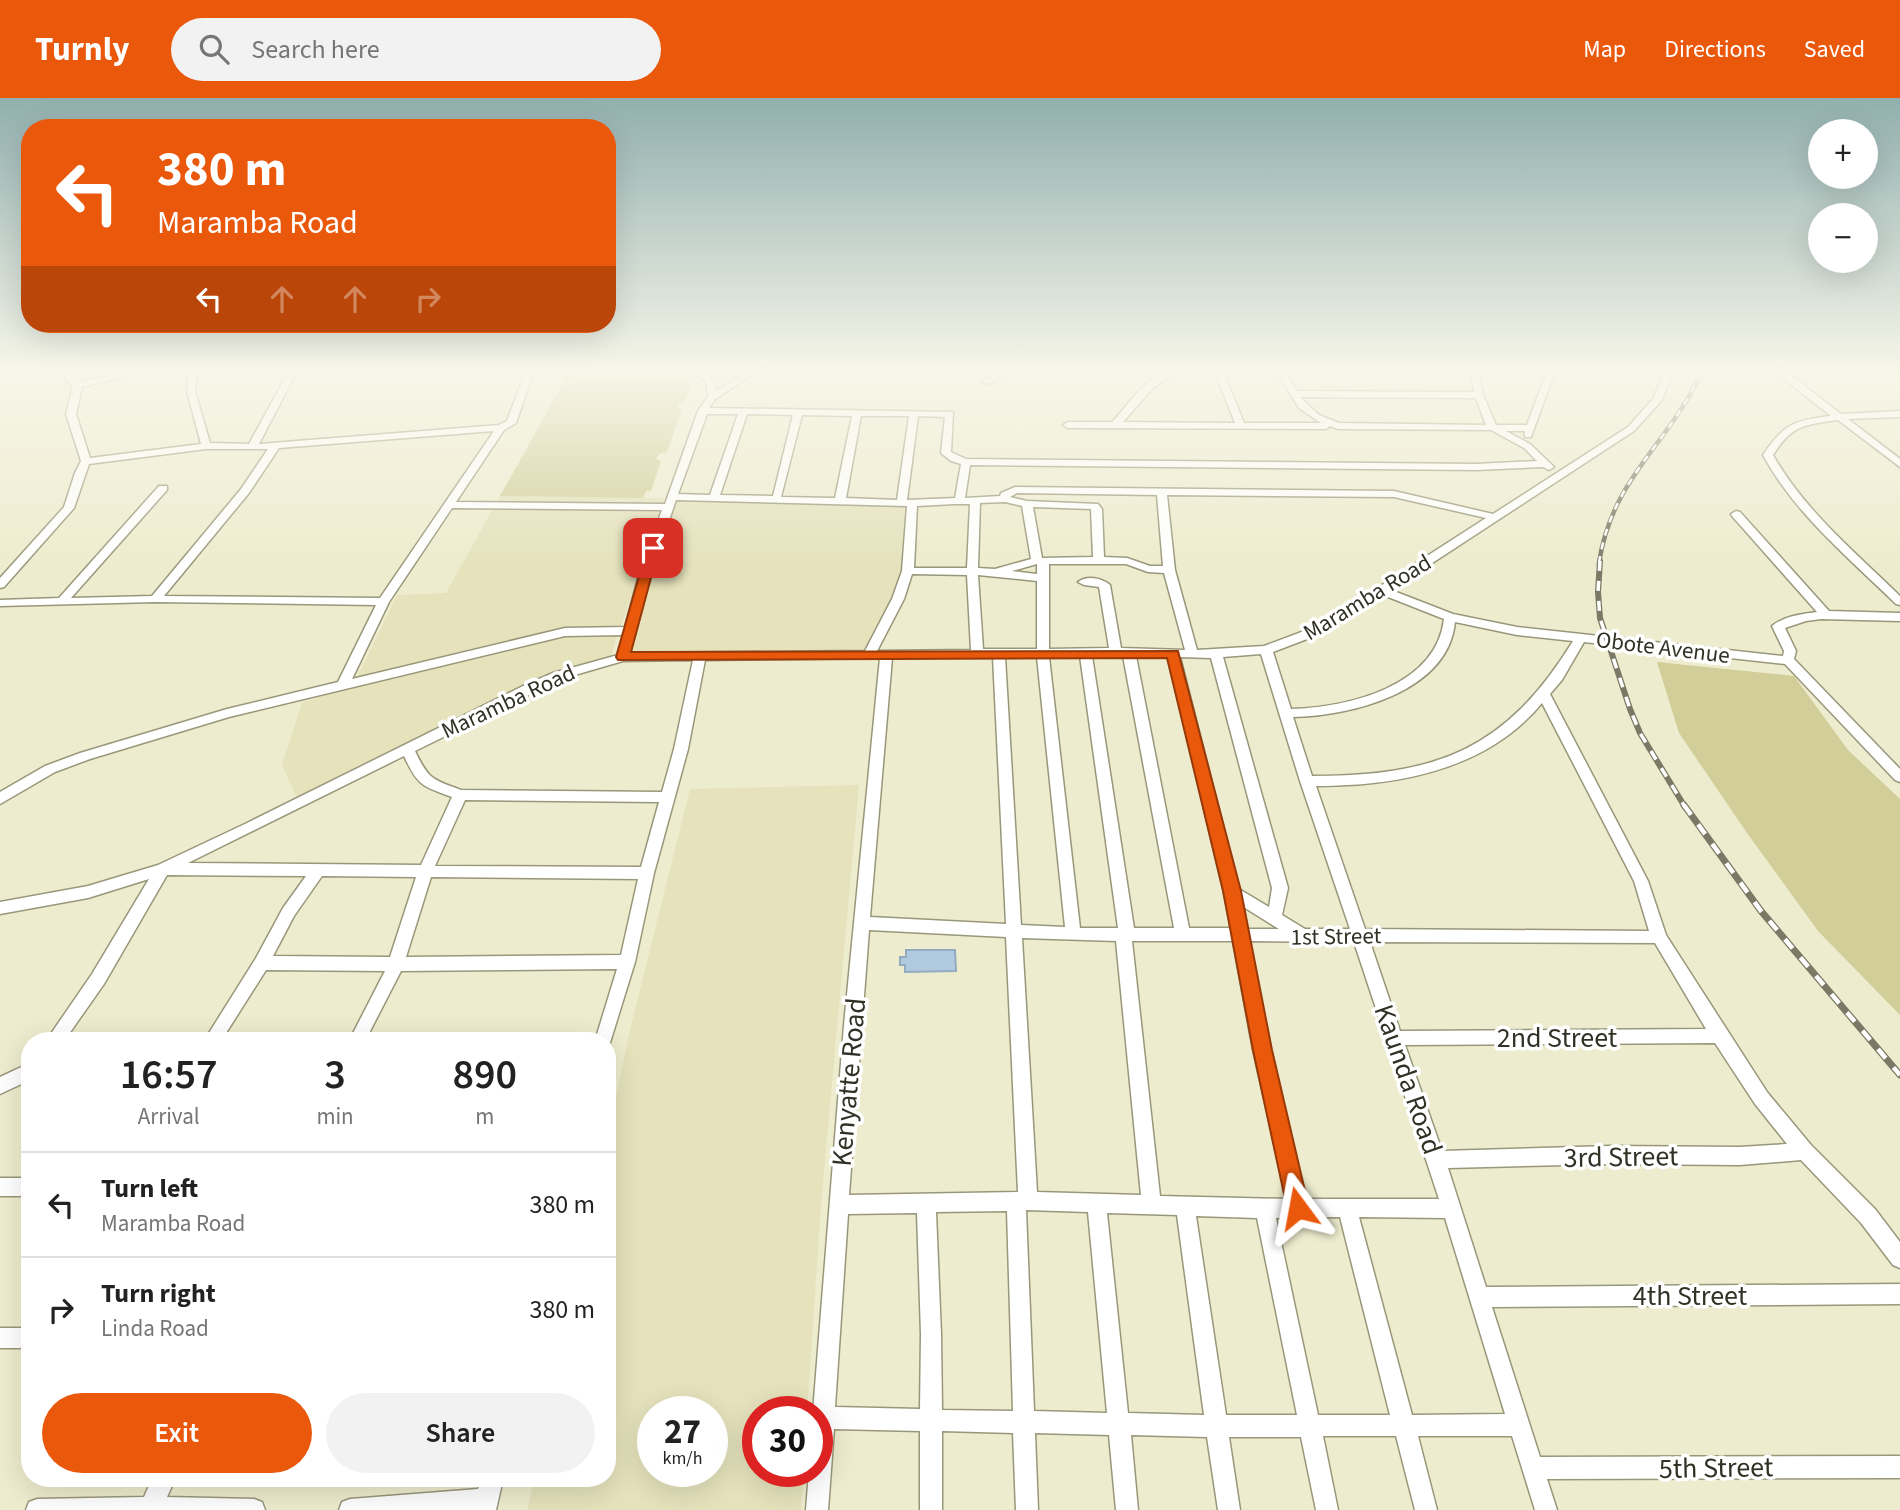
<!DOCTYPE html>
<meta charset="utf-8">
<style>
:root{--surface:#fff;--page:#f2f2f2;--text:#222;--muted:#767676;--line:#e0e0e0;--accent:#ea580c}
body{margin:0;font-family:"Source Sans 3",sans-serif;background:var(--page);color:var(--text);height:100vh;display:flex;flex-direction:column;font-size:26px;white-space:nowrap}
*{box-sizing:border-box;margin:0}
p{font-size:23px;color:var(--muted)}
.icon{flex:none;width:38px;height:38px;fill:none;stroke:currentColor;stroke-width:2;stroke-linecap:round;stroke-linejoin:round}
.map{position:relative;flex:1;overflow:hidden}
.side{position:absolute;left:21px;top:934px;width:595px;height:455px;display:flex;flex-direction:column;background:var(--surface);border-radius:28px;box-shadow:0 7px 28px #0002}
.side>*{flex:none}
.top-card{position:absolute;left:21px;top:21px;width:595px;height:214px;border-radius:28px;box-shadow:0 7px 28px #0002;background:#ea580c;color:#fff;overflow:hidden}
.buttons{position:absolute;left:1808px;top:21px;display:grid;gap:14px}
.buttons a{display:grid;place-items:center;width:70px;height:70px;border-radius:50%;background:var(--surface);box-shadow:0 7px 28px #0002;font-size:35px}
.speed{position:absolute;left:637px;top:1298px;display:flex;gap:14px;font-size:35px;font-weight:700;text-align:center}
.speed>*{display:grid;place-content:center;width:91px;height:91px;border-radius:50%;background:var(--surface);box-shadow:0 7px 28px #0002;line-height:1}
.speed small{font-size:18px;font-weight:400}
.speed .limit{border:10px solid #d22;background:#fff;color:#111}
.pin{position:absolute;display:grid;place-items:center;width:60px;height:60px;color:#fff;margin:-30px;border-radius:14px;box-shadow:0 4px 10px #0006}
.me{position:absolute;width:77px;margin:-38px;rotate:347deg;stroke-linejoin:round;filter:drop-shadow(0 0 5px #0008)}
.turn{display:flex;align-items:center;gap:24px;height:147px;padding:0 21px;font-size:32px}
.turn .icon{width:91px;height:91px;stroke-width:2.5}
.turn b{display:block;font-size:49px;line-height:60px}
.lanes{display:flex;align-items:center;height:66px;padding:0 21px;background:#0003;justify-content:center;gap:35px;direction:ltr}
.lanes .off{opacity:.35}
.eta{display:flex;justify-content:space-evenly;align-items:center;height:119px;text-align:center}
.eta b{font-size:42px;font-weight:600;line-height:49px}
.cta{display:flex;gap:14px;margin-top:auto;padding:14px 21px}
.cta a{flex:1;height:80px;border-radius:42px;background:var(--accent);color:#fff;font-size:28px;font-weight:600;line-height:80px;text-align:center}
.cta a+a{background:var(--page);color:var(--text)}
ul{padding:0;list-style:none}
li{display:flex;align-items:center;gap:21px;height:105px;padding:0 21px;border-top:2px solid var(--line)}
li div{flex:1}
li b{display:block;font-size:26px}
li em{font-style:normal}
header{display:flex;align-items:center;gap:42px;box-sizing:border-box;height:98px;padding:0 35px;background:var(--accent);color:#fff}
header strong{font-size:33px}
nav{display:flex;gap:38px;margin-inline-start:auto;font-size:24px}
.search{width:490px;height:63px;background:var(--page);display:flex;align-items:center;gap:18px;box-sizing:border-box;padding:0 24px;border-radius:38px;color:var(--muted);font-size:26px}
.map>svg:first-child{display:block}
.built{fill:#e5e2bc;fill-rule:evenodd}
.green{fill:#d2ce9a}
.building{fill:#b1cadf;stroke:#92abbf;stroke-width:2}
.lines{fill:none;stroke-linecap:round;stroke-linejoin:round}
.minor-casing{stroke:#99977a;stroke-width:3}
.minor{fill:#fff;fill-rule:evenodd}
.rail-far2-casing{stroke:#7b7966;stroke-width:4.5}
.rail-far1-casing{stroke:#7b7966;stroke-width:6}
.rail-casing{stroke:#7b7966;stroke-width:7}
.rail-far2{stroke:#fff;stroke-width:2.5;stroke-dasharray:7;stroke-linecap:butt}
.rail-far1{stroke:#fff;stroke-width:3.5;stroke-dasharray:10;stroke-linecap:butt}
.rail{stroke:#fff;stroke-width:4.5;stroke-dasharray:12;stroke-linecap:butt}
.route{fill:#ea580c;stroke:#983908;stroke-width:2}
.labels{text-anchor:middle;stroke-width:7;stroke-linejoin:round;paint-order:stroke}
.street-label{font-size:23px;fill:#323125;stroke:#fff}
.near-street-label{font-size:28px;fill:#323125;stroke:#fff}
</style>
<header>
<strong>Turnly</strong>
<div class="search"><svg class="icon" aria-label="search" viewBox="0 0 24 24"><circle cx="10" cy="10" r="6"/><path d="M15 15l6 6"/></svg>Search here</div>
<nav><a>Map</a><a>Directions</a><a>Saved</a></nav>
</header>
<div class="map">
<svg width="1900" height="1412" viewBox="0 0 1900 1412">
<rect width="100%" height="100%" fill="#eeecce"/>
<g class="built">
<path d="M500,398l164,2 -53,157 -51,15 -263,128 -15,-33 20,-62 51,-17 44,-91 49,-2z"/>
<path d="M674,400l242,6 -11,60 -10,35 -29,52 -239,1z"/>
<path d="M859,687l-38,420 -14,207h-49v60h46l-3,38h-274l7,-31h73v-339l23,-110 60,-241zM712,1314v60h-59v-60z"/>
</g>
<g class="green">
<path d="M567,278l118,1 7,4 -7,21 -6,1 -2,4 5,3 -15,42 -8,2 -3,5 5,2 -10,30h-5l-3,7 -143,-2z"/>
<path d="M1657,564l137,14 54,74 52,49v216l-82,-84 -71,-98 -68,-100z"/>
</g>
<path class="building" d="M906,852h49l1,21 -51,1v-7h-5v-8h6z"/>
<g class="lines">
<g class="minor-casing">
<g id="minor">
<path d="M67,273h8l-1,8 5,3 54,-11h14l-65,16 -6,27 14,44 111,-14 -14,-53 2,-20h8l-2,20 15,52 39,1 40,-73h8l-38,73 240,-19 8,-4 19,-50h8l-18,52 -12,7 -48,72 209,2 33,-93 10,-14 -2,-15 -14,-11h9l12,8 3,12 33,-20h9l-43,28 -6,9 244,4 -2,40 15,7 510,5 61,-3 -13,-13 -33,-18 -153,-1 -8,-3 -4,3 -258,-1 -5,-3 5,-3h44c17,-17 38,-53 64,-51l-25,19 -28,32 112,1 -19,-48 -11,-2 -1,-2h19l21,52h77l-22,-15 -23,-37h8l13,20 177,1 -4,-21h8l5,24 13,30h31l20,-54h8l-24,66h-6v-6h-19l24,13 22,21 2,2 -5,3 -6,-3 -67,3 -506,-5 -5,33 35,-2 1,-3 14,-6 379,4 99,23 135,-87 25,-28 12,-28h8l-11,29 -28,31 -243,159 62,24 64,13 266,29 1,-5 -12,-25c12,-10 30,-12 45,-14l-85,-96 -1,-2 5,-3 4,1 89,99 71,2v8l-79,-2 -15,2 -21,7 11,23 -2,8 106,110v13l-5,-2 -110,-116 -201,-22 -22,38 -12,14 98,187 18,54 101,157 44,53 64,64 25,33v26l-7,-3 -32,-42 -60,-63 -61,5 -130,-1 -162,4 38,119 414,-3v20l-408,3 48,150 360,-1v22l-353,1 10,31h-22l-23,-74h-94l19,74h-22l-19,-74h-73l15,74h-22l-15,-73h-72l11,73h-22l-11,-73 -76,-2 7,75h-22l-7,-75 -74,-2 3,77h-22l-3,-77 -71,-2v79h-22v-79l-86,-2 -6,81h-22l3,-38h8v-60h-4l31,-387 36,-367 -175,2 -17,89 -34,124 -19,89 -26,84 -2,1v-6h-12l22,-72 -216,2 -36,70h-16l36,-70 -119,-1 -45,71h-17l52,-83 27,-50 23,-32 -139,-1 -63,109 -40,57h-18l46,-67 57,-95 -61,19 -88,16v-12l88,-16 70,-21 89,-42 276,-137 30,-13 65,-18 5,-20 -58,1 -336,81 -139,42 -35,13 -55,32v-12l45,-26 35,-13 147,-44 111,-27 38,-77 -221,-3 -155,4v-6l59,-2 100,-112h8v4l-96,108 81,-2 89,-107 27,-40h-62l-117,15 -15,44 -70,79 -4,1v-10l64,-71 11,-34 6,-12 -15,-47 7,-28 -7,-6zM1300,299l176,1 10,27 -147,-2 -20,-8zM707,316h31l-28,81 -32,-1zM747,316l46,1 -20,81 -53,-1zM802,317l50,1 -17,82 -54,-1zM861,318h48l-12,84 -51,-2zM918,318l27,1 -4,36 10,8 10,3 -6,34 -48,2zM494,333l-114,167 -216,-2 85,-103 30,-45zM1017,395l140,2 6,71h-13l-23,-8 -23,-1 -2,-48 -4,-5 -71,-3 -17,-4zM1167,397l227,2 92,21 -166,107 -56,21 -67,4 -22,-80zM676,402l231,6 -5,65 -10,28 -27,52 -235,2 23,-86zM1005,404l17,4 9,53 -36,10 -17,-1 2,-65zM955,406h15l-3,64h-53l3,-62zM1033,409l58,2 2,48 -51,1zM452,410l210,2 -21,57 -16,60 -60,1 -213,51 37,-77zM1037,466v10l-25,-3zM1049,466h77l22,8 16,1 21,77 -64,-2 -11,-63c-8,-7 -23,-10 -32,-3l6,3 15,2 10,61 -60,1zM912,476l55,1 4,75 -94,1 27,-52zM978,477l59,6v68h-54zM1383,497l61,24c-8,68 -96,88 -153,90l-18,-57 55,-21zM1455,524l62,13 56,6c-67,109 -136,135 -261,135l-19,-59c58,-1 155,-25 162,-95zM1261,556l39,127 50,148h-45l-23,-14 6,-27 -65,-231zM1080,558l38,272h-38l-31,-271zM1092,558h31l51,272h-40zM1136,558l32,1 56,235 7,36h-42zM993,559l13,267 -136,-7 22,-259zM1005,559h32l28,270 -44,-2zM1180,559l31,1 61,230 -3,19 -30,-18zM693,562l-19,89 -12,43 -201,-2c-29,-11 -32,-10 -46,-39l146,-72 62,-18zM1542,605l92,178 15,50 -284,-2 -49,-143c82,0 171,-16 226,-83zM404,658c14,30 18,30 48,41l-31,68 -233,-2zM465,702l194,2 -18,65 -206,-1zM322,778l94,1 -26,80 -117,-1 21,-40zM431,779l207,2 -17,76 -215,2zM1242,808l37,23h-32zM869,832l137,7 12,255 -169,3zM1022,840l94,3 25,254 -104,-3zM1132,843h101l20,109 34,149 -127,-3zM1249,843l105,1 85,257h-134l-34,-149zM1370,844l285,1 51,86 -306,2zM1715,945l40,61 32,40 -47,3 -130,-1 -168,5 -37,-106zM1026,1112l62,2 19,201 -73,-2zM1007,1113l6,200 -71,-1 -1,-76 -5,-122zM917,1115l4,121 -1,75 -85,-2 13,-193zM1107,1115l70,2 27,200 -76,-2zM1196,1118l61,2 40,197h-71zM1340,1119l50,198h-72l-42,-197zM1359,1119l86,1 60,196 -93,1z"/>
<path d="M1002,273h10l-24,13 -7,-2z"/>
<path d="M1784,277h6l51,39 59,-3v6l-52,2 52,40v8l-62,-47c-34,5 -46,5 -65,35 31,55 82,97 127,141v9l-4,-1c-47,-46 -101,-90 -133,-149 21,-31 31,-35 68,-39l-47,-37z"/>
<path d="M30,965v17l-30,14v-17z"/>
<rect x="0" y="1080" width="30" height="18"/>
<rect x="0" y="1230" width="30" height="20"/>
<path d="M152,1381h23l-8,18 87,2 8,3 3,8h-239l3,-8 8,-3 107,-2z"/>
<path d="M481,1381h22l-7,31h-157l3,-8 8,-3 128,-10z"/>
</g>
</g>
<use href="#minor" class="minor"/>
<g class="rail-far2-casing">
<path id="rail-far2" d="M1599,465c13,-86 70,-118 103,-192"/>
</g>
<g class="rail-far1-casing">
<path id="rail-far1" d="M1600,463l-2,31 2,26 30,91 10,24 45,74"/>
</g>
<g class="rail-casing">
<path id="rail" d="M1684,707l77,106 139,164"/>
</g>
<use href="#rail-far2" class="rail-far2"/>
<use href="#rail-far1" class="rail-far1"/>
<use href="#rail" class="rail"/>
</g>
<linearGradient id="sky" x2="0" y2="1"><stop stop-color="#91afae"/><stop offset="0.58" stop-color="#f7f6e9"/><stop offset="1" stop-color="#f7f6e9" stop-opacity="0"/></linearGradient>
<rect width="1900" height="470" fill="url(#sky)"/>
<path class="route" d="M653,446l6,4 -28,104 547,-1 63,240 31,159 37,158 -3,8 -8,3 -7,-3 -4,-8 -34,-158 -30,-159 -56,-233 -549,2 -2,-3 31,-109z"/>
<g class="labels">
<g class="street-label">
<text transform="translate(1367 499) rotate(-31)" y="8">Maramba Road</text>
<text transform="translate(1663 549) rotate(7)" y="8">Obote Avenue</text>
<text transform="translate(508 603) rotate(-25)" y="8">Maramba Road</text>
<text transform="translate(1336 838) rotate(-1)" y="8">1st Street</text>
</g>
<g class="near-street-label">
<text x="1557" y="949">2nd Street</text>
<text transform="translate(1409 981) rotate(71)" y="10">Kaunda Road</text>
<text transform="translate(848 984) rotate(-85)" y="10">Kenyatte Road</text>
<text transform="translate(1621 1058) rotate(-1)" y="10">3rd Street</text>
<text x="1690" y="1207">4th Street</text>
<text transform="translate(1716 1369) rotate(-1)" y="10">5th Street</text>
</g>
</g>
</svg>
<div class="buttons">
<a>+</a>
<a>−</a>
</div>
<div class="speed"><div>27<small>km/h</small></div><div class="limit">30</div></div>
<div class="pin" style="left:653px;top:450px;background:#d93025"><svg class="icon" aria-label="arrive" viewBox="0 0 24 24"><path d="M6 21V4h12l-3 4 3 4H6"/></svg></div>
<svg class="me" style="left:1298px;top:1110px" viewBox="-20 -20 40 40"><path d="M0-17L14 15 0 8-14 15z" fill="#ea580c" stroke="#fff" stroke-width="4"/></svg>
<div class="top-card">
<div class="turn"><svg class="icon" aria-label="left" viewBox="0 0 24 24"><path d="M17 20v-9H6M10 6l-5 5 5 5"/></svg><div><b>380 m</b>Maramba Road</div></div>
<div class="lanes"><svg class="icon" aria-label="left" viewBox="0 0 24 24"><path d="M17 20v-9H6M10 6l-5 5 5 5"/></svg><svg class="icon off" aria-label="ahead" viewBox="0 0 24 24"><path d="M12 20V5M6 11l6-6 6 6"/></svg><svg class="icon off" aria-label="ahead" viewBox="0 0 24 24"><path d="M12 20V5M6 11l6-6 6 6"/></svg><svg class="icon off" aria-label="right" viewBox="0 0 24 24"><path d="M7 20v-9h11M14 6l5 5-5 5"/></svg></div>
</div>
<section class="side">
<div class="eta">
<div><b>16:57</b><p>Arrival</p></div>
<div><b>3</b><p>min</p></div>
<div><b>890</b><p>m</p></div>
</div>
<ul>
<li><svg class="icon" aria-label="left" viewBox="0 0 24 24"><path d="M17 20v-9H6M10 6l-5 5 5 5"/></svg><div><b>Turn left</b><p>Maramba Road</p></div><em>380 m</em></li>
<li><svg class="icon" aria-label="right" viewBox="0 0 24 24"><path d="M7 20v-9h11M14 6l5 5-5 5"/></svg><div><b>Turn right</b><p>Linda Road</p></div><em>380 m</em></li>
</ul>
<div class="cta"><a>Exit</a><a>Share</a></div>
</section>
</div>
